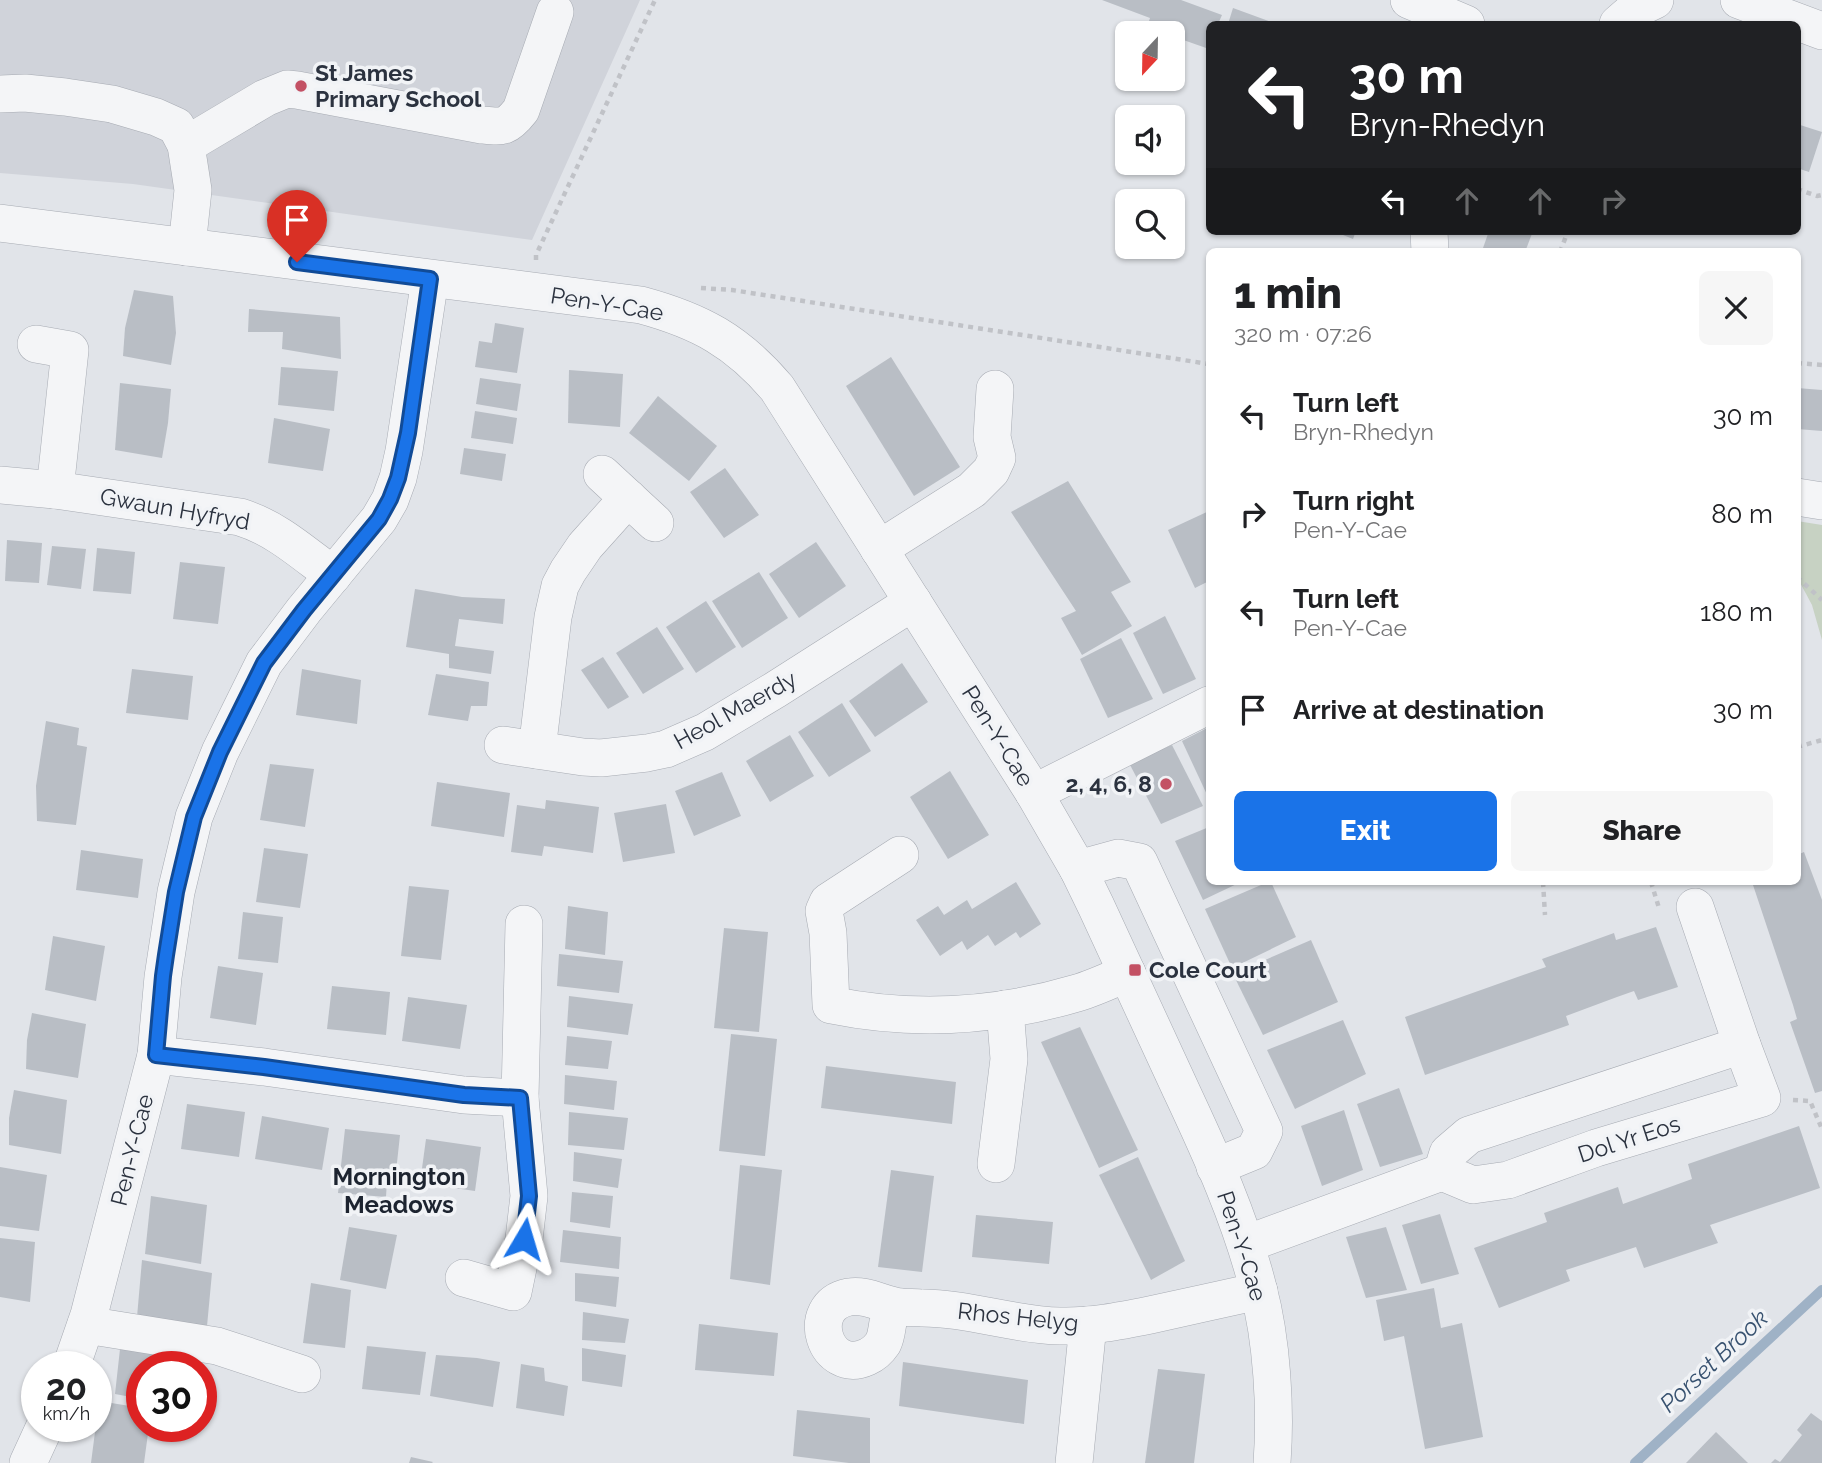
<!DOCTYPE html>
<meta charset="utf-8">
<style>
:root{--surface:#fff;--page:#f6f6f6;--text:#202124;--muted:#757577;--accent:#1a73e8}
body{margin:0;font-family:Raleway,sans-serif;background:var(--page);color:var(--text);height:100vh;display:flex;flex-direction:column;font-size:26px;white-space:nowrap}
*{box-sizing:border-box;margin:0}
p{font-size:23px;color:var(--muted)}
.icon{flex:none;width:38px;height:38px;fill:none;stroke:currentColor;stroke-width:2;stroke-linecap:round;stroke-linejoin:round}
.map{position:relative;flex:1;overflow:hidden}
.details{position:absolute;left:1206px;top:248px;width:595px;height:637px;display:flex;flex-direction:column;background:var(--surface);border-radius:10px;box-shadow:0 2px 5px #0004}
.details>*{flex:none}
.top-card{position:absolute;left:1206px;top:21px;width:595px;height:214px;border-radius:10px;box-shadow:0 2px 5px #0004;background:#202124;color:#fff;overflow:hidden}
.needle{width:46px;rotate:202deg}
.tools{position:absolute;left:1115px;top:21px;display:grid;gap:14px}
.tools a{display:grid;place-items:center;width:70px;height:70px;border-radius:10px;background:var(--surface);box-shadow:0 2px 5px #0004;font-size:35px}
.speed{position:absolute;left:21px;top:1351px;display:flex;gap:14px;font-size:35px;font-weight:700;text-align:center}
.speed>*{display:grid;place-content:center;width:91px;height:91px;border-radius:50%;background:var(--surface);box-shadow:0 2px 5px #0004;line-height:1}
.speed small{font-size:18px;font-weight:400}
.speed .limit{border:10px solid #d22;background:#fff;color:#111}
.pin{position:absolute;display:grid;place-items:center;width:60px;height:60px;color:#fff;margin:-72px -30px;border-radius:50% 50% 50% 0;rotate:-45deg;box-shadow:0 0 7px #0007}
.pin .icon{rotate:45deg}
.me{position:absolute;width:77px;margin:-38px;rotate:7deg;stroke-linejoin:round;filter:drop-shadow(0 0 5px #0008)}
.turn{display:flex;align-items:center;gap:24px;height:147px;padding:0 28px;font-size:32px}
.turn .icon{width:91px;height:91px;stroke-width:2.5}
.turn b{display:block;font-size:49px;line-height:60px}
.lanes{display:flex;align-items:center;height:66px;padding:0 28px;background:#0003;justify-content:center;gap:35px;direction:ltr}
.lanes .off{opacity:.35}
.round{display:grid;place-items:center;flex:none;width:74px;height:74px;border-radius:10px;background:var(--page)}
.head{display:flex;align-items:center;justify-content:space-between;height:119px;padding:0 28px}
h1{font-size:42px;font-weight:800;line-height:52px}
.primary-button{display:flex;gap:14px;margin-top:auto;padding:14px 28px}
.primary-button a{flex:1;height:80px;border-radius:10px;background:var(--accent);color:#fff;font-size:28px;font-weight:800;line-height:80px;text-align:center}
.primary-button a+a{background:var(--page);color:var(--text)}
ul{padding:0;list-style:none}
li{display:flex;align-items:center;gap:21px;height:98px;padding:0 28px}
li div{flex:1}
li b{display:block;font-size:26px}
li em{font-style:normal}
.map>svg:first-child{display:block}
.built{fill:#d0d3da}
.green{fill:#c7d2c3}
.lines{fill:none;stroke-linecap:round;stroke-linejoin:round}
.stream{stroke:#9fb2c6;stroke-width:10}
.building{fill:#b9bec5}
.minor-casing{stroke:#a7abb3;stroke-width:38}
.path{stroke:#c0c2c7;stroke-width:4.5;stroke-dasharray:5 5;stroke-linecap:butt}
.minor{stroke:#f4f5f7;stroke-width:37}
.route-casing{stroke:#114b97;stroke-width:18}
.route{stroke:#1a73e8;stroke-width:12}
.poi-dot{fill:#c35164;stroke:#f1f3f6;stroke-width:2.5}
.labels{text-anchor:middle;stroke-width:7;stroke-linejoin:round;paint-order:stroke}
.poi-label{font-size:23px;font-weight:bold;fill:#2b323f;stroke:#f1f3f6;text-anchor:start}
.street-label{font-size:23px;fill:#2b323f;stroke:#f1f3f6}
.neighbourhood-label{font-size:24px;font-weight:bold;fill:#1d2430;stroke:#f1f3f6}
.water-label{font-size:24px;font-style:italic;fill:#385270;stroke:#f1f3f6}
</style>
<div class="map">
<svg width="1822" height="1463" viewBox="0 0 1822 1463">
<rect width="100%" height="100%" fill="#e1e4e9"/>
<path class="built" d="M0,0h640l-108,240 -399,-56 -133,-11z"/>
<path class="green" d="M1797,521l25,4v115l-10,-35 -15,-28z"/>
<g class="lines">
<path class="stream" d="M1635,1463l187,-173"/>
</g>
<g class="building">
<path d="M1102,0h79l41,15 -4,9h-9v25l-37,-13v-3h-7l-18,-6 3,-9z"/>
<path d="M1233,8l44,16h-49z"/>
<path d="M1797,124l25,8 -13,40 -12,-4z"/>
<path d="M1333,231h23l-3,8z"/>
<path d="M1489,231h44l-8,21h-32l-10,-4z"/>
<path d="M134,290l39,6 3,37 -5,32 -48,-9 2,-28z"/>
<path d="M249,309l91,8 1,42 -59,-10 1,-17h-35z"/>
<path d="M495,323l29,5 -7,45 -42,-6 4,-26 13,2z"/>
<path d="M891,357l69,110 -46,29 -68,-110z"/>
<path d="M281,367l57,4 -4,40 -56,-6z"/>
<path d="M569,370l54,4 -3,53 -52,-4z"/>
<path d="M480,378l41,6 -4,27 -41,-7z"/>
<path d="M120,383l51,6 -3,34 -6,35 -47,-8z"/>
<path d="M1797,388l25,2v41l-25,-2z"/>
<path d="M658,396l59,50 -28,35 -60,-48z"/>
<path d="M475,411l42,7 -4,26 -42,-6z"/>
<path d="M274,418l56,11 -7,42 -55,-8z"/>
<path d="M464,448l42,6 -4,27 -42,-7z"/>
<path d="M725,468l34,47 -35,23 -34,-46z"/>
<path d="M1068,481l63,101 -20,10 21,34 -50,29 -21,-37 15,-7 -65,-99z"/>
<path d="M1209,511v70l-14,7 -27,-58z"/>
<path d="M7,540l35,3 -3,40 -34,-2z"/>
<path d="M816,542l30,44 -47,32 -30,-44z"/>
<path d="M52,546l34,3 -5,40 -34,-4z"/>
<path d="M97,548l38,4 -4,42 -38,-3z"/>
<path d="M180,562l45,5 -7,57 -45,-5z"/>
<path d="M759,572l29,46 -46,30 -30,-47z"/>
<path d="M415,589l47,8 43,2 -2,25 -44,-5 -4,27 39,5 -3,23 -42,-6v-14l-43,-7z"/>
<path d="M706,601l30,46 -40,26 -30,-46z"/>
<path d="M1165,616l31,63 -33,15 -30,-61z"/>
<path d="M657,627l27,42 -41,25 -27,-41z"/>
<path d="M1121,638l32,61 -45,19 -28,-59z"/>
<path d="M603,657l26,40 -21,12 -27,-39z"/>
<path d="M902,663l26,39 -53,35 -26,-36z"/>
<path d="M132,669l61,7 -5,44 -62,-7z"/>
<path d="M302,669l59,11 -4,44 -61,-9z"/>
<path d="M436,674l53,8 -2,24h-16l-3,15 -40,-6z"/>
<path d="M842,703l29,48 -42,26 -31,-45z"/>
<path d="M46,721l33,7 -2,17 10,2 -11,78 -39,-4 -1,-35z"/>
<path d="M1209,727v72l-27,-58z"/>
<path d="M790,735l24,41 -44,26 -24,-41z"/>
<path d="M1172,745l31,61 -42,18 -32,-61z"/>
<path d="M270,764l44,5 -9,58 -45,-7z"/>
<path d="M950,771l39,64 -41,24 -38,-62z"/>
<path d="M722,772l19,44 -47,20 -19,-45z"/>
<path d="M437,782l73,11 -6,44 -73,-11z"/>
<path d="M546,800l53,7 -6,46 -49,-7 -2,10 -31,-4 6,-47 28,4z"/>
<path d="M666,804l9,49 -52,9 -9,-49z"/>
<path d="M1209,827v55h32l-38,18 -28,-59z"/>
<path d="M264,848l44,6 -8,54 -44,-6z"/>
<path d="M81,850l62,9 -5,39 -62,-8z"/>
<path d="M1804,852l18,48v191l-7,2 -25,-71 7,-3 -4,-14 -41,-123h45v-27z"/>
<path d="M1016,882l25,42 -21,14 -4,-6 -21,14 -7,-11 -21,15 -5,-9 -22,15 -24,-36 22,-14 6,9 23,-15 5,9z"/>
<path d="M1268,882h3l25,55 -64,31 -27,-59z"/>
<path d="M409,886l40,4 -8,70 -40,-4z"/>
<path d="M568,906l40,6 -3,43 -40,-6z"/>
<path d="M243,912l40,5 -5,46 -40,-4z"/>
<path d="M1656,927l22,60 -40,13 -4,-9 -17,6 -51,19 3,9 -144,50 -20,-58 141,-50 -4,-8 72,-26 2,7z"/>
<path d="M724,928l44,4 -9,100 -45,-4z"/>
<path d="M53,936l52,10 -9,55 -51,-11z"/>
<path d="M1311,940l27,62 -75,33 -30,-61z"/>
<path d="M559,954l64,7 -4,32 -62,-7z"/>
<path d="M218,966l45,7 -7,52 -46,-7z"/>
<path d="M332,986l58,6 -4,43 -59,-6z"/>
<path d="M569,996l64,8 -5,31 -61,-8z"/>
<path d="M408,997l59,8 -7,44 -58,-8z"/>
<path d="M32,1013l54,11 -8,54 -52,-9 1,-29z"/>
<path d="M1343,1020l23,54 -71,35 -28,-59z"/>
<path d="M1080,1027l58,123 -39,18 -58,-126z"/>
<path d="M731,1034l46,5 -12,117 -46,-5z"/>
<path d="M567,1036l45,5 -4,28 -43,-4z"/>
<path d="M826,1066l130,16 -4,42 -131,-16z"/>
<path d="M565,1075l52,6 -3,29 -50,-6z"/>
<path d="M1399,1088l24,66 -43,13 -23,-63z"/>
<path d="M14,1090l53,10 -6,54 -52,-9v-27z"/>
<path d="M187,1104l58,8 -6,45 -58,-8z"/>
<path d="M1344,1110l19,60 -41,16 -21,-60z"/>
<path d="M569,1112l59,6 -4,32 -56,-5z"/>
<path d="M262,1116l67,12 -7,42 -67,-11z"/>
<path d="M1799,1126l21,62 -110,37 8,18 -74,25 -8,-21 -70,23 4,11 -71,27 -25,-60 73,-26 -3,-9 74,-26 5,17 69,-25 -4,-15z"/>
<path d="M345,1129l55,6 -5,46 -8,-1 -1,17 -48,-4z"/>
<path d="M426,1139l55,8 -6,44 -55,-8z"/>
<path d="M574,1152l48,7 -4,29 -45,-7z"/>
<path d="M1138,1157l47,104 -34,19 -52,-105z"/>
<path d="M740,1165l42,5 -12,115 -40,-6z"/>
<path d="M0,1167l47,8 -8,56 -39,-5z"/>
<path d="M891,1170l43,6 -12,96 -44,-5z"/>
<path d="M572,1192l41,4 -3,32 -40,-6z"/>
<path d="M151,1196l56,9 -6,59 -56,-10z"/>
<path d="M1440,1214l19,60 -38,10 -19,-59z"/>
<path d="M976,1215l77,7 -4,42 -77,-7z"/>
<path d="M349,1227l48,8 -11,54 -46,-9z"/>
<path d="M1386,1227l21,63 -41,8 -20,-61z"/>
<path d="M563,1230l58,7 -2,32 -59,-7z"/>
<path d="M0,1238l35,4 -5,60 -30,-5z"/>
<path d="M142,1260l70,13 -5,53 -70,-9z"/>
<path d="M575,1273l44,4 -3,30 -41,-6z"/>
<path d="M311,1283l40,7 -6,58 -42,-5z"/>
<path d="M1434,1288l7,40 21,-5 21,114 -58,12 -21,-113 -20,5 -8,-41z"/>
<path d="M583,1312l46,7 -4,24 -43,-3z"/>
<path d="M699,1324l79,9 -4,43 -79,-6z"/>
<path d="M121,1340l52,8 -1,19h-30v32l-27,-5z"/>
<path d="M367,1346l59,6 -6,43 -58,-6z"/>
<path d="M582,1348l44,7 -4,32 -40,-6z"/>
<path d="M436,1355l41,3 23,4 -7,45 -63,-11z"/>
<path d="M903,1362l125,18 -4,44 -125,-18z"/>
<path d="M521,1364l23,4 1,13 23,5 -4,30 -48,-8z"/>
<path d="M1158,1369l47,5 -11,89h-49z"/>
<path d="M99,1401l43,7v18h7l-5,37h-53z"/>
<path d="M797,1410l73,8v45h-21l-56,-7z"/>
<path d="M1811,1413l11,8v42h-51l4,-4 5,3 22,-27 -5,-5z"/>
<path d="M1716,1432l32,31h-62z"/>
<path d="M411,1457l22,5 -1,1h-23z"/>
</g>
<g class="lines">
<g class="minor-casing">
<g id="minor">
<path d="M1409,0l57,24"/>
<path d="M1739,0l83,31"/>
<path d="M1618,24l16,-14 21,-10"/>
<path d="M0,94l25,-1 40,4 47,7 44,13 20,9 10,19 7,45 -6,57"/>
<path d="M186,145l79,-47 22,-9 10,1 185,35c21,2 25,3 39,-15l34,-98"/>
<path d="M0,223l641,82c59,16 96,36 136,83l257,405 44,76 18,37c29,62 57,123 85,184 30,64 60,130 77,198 14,52 18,121 14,175"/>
<path d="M1429,231l1,21"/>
<path d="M36,344l34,6 -15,140"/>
<path d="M602,474l53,49"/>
<path d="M0,485l55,5 185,27c36,11 63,36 93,58"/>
<path d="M1797,497l25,4"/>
<path d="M879,549l93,-59 19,-19 6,-13 -5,-21 3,-48"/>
<path d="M503,745l80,12 18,1 46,-5 19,-4 39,-17 70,-42 138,-88"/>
<path d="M537,750l16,-133 7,-31 8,-15 17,-25 43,-48"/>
<path d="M1034,793l175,-88"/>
<path d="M900,855l-72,47 -4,9 4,22 3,72c83,17 165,12 246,-12 17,-5 34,-13 50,-20"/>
<path d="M1078,869l40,-11 21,4 125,269 -10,20 -39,16"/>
<path d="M1695,907l47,138"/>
<path d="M156,1055l108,12 200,28 56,3"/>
<path d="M996,1164l13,-105 -4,-50"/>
<path d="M1246,1244l196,-72 6,-19 21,-18 273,-90 20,53 -166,50 -88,32 -35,5 -31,-13"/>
<path d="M464,1278l49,14 11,-53 5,-43 -9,-98 4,-174"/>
<path d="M899,1307l-10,10c-2,8 -2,18 -6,26 -4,6 -9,11 -16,14 -42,19 -64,-51 -18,-60 18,-3 34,8 52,10 7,1 14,0 21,1 46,0 91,17 138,18 30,1 60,-5 90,-11 36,-8 73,-16 109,-24"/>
<path d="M86,1325l131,21 85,28"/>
<path d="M71,1367l18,-52 67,-260 7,-78 13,-85 18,-75 26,-65 44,-89 40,-53 75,-91 11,-19 8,-22 6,-27 26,-172"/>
<path d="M28,1463l17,-37"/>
<path d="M1074,1463l14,-138"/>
</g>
</g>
<g class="path">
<path d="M1797,189l20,7 5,-1"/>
<path d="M1560,252l8,-21"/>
<path d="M536,260v-5l119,-255"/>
<path d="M701,288l31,2 477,74"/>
<path d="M1797,363l25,2"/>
<path d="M1797,577l25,23"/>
<path d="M1797,747l25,-7"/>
<path d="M1543,882l2,33"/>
<path d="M1651,882l8,26"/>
<path d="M1793,1100l17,1 12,28"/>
</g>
<use href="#minor" class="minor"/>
</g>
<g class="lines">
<g class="route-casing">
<path id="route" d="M297,262l133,17 -22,154 -10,45 -8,21 -11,20 -75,91 -40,53 -44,89 -26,65 -18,75 -10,63 -3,21 -7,79 108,12 200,28 56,3 9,98 -5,43"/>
</g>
<use href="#route" class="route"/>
</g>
<g class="poi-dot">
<circle cx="301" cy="86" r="7"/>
<circle cx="1166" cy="784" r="7"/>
<rect x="1128" y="963" width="14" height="14" rx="3.5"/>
</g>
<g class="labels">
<g class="poi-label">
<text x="315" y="81">St James<tspan x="315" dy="26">Primary School</tspan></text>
<text x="1152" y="792" text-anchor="end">2, 4, 6, 8</text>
<text x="1149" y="978">Cole Court</text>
</g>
<g class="street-label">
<text transform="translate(607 304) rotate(9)" y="8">Pen-Y-Cae</text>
<text transform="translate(175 509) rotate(10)" y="8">Gwaun Hyfryd</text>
<text transform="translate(735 710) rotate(-29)" y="8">Heol Maerdy</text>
<text transform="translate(998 736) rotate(58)" y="8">Pen-Y-Cae</text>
<text transform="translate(1629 1139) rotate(-18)" y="8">Dol Yr Eos</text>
<text transform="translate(132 1150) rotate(-76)" y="8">Pen-Y-Cae</text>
<text transform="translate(1242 1246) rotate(72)" y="8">Pen-Y-Cae</text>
<text transform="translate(1018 1317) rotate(6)" y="8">Rhos Helyg</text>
</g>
<g class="neighbourhood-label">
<text x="399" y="1185">Mornington<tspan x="399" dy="28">Meadows</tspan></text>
</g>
<g class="water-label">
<text transform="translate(1714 1361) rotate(-43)" y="8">Porset Brook</text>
</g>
</g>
</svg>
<div class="tools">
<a><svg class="needle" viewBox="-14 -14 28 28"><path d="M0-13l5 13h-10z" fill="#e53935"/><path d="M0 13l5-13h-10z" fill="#757577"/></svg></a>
<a><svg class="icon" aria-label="sound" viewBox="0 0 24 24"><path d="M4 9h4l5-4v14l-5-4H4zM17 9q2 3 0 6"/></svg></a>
<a><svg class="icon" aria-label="search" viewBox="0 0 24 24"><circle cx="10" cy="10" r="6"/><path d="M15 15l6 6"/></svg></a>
</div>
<div class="speed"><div>20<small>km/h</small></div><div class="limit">30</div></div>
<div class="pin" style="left:297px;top:262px;background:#d93025"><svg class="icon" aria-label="arrive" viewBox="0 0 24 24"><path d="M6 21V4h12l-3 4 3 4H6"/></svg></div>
<svg class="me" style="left:524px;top:1239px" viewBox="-20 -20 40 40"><path d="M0-17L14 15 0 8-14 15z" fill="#1a73e8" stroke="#fff" stroke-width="4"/></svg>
<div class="top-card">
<div class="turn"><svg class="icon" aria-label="left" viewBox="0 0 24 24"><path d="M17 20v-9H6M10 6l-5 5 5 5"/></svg><div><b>30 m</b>Bryn-Rhedyn</div></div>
<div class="lanes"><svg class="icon" aria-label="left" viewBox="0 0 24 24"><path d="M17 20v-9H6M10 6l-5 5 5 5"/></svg><svg class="icon off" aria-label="ahead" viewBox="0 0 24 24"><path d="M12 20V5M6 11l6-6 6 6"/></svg><svg class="icon off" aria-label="ahead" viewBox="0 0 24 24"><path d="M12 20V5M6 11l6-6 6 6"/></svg><svg class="icon off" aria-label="right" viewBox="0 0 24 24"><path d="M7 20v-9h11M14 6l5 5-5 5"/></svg></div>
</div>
<section class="details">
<div class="head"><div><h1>1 min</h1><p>320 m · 07:26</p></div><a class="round"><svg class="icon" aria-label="close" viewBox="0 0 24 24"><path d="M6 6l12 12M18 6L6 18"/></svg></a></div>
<ul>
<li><svg class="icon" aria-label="left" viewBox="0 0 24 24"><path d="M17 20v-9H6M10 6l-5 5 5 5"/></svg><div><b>Turn left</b><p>Bryn-Rhedyn</p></div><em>30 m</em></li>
<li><svg class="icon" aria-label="right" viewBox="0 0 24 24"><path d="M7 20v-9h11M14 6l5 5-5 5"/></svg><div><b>Turn right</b><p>Pen-Y-Cae</p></div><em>80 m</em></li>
<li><svg class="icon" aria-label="left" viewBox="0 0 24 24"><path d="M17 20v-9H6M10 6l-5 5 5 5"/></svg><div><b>Turn left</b><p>Pen-Y-Cae</p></div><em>180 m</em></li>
<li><svg class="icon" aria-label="arrive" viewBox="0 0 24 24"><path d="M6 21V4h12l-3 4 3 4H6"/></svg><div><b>Arrive at destination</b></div><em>30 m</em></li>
</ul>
<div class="primary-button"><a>Exit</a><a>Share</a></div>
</section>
</div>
